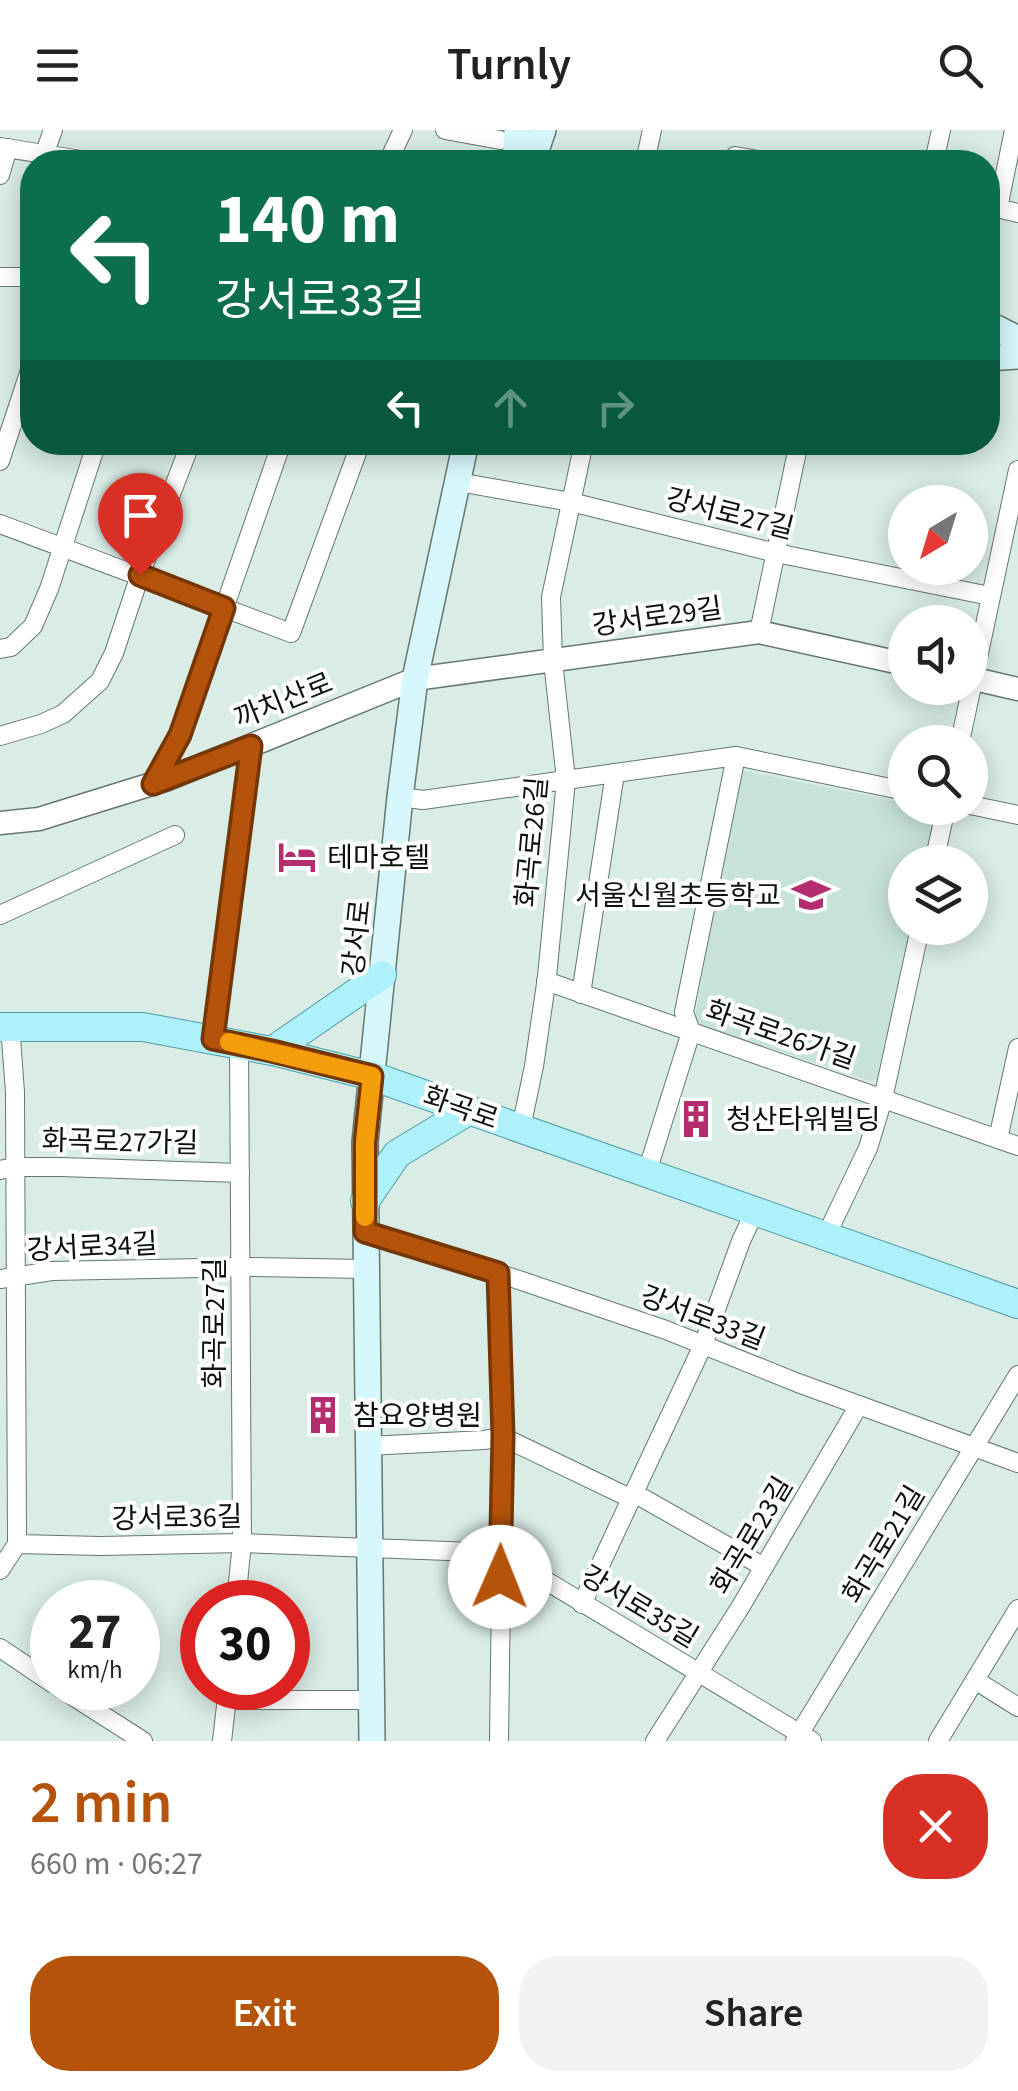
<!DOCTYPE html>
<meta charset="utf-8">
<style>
:root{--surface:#fff;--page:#f2f2f2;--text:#222;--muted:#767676;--accent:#b45309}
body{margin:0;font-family:"Source Sans 3","Noto Sans KR",sans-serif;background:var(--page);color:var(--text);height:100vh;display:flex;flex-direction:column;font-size:38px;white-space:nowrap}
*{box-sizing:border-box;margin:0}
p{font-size:32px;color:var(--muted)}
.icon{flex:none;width:55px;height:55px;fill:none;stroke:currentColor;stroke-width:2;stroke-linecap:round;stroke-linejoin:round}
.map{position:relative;height:1611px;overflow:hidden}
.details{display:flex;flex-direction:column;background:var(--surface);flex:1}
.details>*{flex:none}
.guide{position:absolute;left:20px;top:20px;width:980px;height:305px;border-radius:40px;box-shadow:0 5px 25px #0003;background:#0b6e4f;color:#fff;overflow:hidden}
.needle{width:65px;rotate:218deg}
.buttons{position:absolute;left:888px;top:355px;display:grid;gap:20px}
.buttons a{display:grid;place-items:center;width:100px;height:100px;border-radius:50%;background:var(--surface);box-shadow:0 5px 25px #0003;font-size:50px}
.speed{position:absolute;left:30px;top:1450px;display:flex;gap:20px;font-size:50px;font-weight:700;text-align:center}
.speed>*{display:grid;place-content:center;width:130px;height:130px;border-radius:50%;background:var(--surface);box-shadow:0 5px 25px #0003;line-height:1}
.speed small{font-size:25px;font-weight:400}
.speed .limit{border:15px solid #d22;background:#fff;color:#111}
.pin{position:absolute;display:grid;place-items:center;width:85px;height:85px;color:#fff;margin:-102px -42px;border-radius:50% 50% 50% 0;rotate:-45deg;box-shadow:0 0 10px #0007}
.pin .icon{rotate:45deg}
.me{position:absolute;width:110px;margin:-55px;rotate:1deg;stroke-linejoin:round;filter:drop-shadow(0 0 8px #0008)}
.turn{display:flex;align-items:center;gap:35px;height:210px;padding:0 30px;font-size:45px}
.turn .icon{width:130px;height:130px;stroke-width:2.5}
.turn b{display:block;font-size:70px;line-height:85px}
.lanes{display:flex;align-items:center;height:95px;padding:0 30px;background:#0003;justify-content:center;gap:50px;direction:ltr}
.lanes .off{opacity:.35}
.round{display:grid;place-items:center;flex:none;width:105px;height:105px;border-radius:40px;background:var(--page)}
.head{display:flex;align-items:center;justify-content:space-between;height:170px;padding:0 30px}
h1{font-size:60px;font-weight:600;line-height:75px;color:var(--accent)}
.button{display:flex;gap:20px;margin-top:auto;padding:20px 30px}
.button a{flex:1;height:115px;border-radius:40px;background:var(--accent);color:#fff;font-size:40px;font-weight:600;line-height:115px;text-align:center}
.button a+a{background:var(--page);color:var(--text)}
header{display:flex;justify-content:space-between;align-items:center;height:130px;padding:0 30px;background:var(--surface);font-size:45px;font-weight:600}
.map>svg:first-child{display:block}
.built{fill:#c7e3d9}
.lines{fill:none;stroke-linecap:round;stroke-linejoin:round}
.minor-casing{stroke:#667770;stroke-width:20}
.tertiary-casing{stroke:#667770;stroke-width:25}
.secondary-casing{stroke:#667770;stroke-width:28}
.primary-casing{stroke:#529da5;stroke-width:30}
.minor{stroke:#fff;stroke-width:18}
.tertiary{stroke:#fff;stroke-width:22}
.secondary{stroke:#d6f8fc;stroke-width:25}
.primary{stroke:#aef1fa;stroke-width:28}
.route-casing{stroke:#753606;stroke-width:25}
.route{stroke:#b45309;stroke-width:18}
.slow{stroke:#f59e0b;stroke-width:18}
.labels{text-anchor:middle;stroke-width:8;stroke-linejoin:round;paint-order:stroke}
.street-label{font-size:28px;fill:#0b120f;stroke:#fff}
.poi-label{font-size:28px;fill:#0b120f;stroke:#fff;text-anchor:start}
</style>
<header><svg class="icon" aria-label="menu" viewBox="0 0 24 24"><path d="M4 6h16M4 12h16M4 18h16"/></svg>Turnly<svg class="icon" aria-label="search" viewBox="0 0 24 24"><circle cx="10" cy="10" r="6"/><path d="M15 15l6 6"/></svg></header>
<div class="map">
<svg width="1018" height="1611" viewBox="0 0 1018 1611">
<rect width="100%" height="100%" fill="#d9ece5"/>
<path class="built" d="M739,640l166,33v5l33,1 -12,53h-21v66h7l-32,151 -10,2 -176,-58z"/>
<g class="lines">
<g class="minor-casing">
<g id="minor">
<path d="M445,0l55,10"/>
<path d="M0,17l93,15"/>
<path d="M44,25l9,-25"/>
<path d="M388,32l15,-32"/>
<path d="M645,32l7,-32"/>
<path d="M734,32l1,-6 34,6"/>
<path d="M934,32l7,-32"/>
<path d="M0,45l8,-27"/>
<path d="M988,76l30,7"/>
<path d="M998,78l16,-78"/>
<path d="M0,147h32"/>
<path d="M0,331l32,-97"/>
<path d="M458,352l113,20 205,51 214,43"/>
<path d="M0,394l291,109 70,-191"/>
<path d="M759,502l40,-190"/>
<path d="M0,519l11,-2 22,-21 16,-37 48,-147"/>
<path d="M0,606l41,-12 22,-10 37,-33 14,-28 26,-78 51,-133"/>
<path d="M960,612l58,-272"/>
<path d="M153,653l27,-48 102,-293"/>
<path d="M400,667l23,3 313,-44 169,35"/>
<path d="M970,675l48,10"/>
<path d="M934,732l12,-54"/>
<path d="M0,785l175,-80"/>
<path d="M546,851l472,165"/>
<path d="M581,864l34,-221"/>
<path d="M10,895l5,67 2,452"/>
<path d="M213,909l38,-293"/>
<path d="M521,998l13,-62 13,-89 19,-197 -13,-119 -2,-64 33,-155"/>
<path d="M998,1009l20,-91"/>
<path d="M0,1040l15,-3h46l179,6"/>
<path d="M647,1042l44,-140 -7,-20 52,-256"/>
<path d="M365,1102l151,47 150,51 132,53 220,80"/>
<path d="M826,1106l42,-88 15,-49 37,-171"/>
<path d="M498,1143l5,164 -4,304"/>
<path d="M0,1149l52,-8 200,-4 114,2"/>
<path d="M368,1316l116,-6 19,-3 129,62"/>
<path d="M634,1363l130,74"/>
<path d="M0,1440l17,-26 84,2 141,-3 258,10 312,188"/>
<path d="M236,1472l6,-59 -3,-499"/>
<path d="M582,1474l121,-259 38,-104 14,-30"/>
<path d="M0,1518l52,35"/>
<path d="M975,1550l43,27"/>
<path d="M60,1558l83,53"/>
<path d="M226,1570h145"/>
<path d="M222,1611l6,-53"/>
<path d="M655,1611l86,-135 118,-201"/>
<path d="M795,1611l223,-366"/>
<path d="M938,1611l80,-132"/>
</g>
</g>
<g class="tertiary-casing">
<g id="tertiary">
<path d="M970,548l48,11"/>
<path d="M0,693l39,-4 129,-40 247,-100 344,-47 146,32"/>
</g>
</g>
<g class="secondary-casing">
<g id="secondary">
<path d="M515,32l2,-32"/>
<path d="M532,32l11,-32"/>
<path d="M988,194l30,15"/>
<path d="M988,228l30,-2"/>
<path d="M372,1611l-7,-599 35,-345 15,-118 51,-237"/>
</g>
</g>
<g class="primary-casing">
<g id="primary">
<path d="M0,897h143l129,24 100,25 646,228"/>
<path d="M272,921l110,-76"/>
<path d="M365,1071l32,-47 73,-44"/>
</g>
</g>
<use href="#minor" class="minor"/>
<use href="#tertiary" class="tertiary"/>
<use href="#secondary" class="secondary"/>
<use href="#primary" class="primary"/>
</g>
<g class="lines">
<g class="route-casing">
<path id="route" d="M140,445l84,33 -44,127 -27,49 98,-38 -38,293 59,12 100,25 -7,66v90l133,41 5,163 -3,141"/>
</g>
<use href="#route" class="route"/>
<path class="slow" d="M229,912l143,34 -7,66v75"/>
</g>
<defs>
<g id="hotel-bare" transform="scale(3)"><path d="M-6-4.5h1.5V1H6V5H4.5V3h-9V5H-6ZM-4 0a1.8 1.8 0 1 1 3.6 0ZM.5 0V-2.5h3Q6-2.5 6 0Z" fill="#b42d6e" stroke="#fff" stroke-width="2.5" paint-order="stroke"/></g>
<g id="school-bare" transform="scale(3)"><path d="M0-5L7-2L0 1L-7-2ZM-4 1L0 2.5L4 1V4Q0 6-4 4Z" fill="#b42d6e" stroke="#fff" stroke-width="2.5" paint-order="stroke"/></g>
<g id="building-bare" transform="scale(3)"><path d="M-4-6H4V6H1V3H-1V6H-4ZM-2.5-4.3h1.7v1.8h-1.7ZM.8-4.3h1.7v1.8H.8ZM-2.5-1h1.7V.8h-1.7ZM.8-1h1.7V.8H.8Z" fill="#b42d6e" stroke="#fff" stroke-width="2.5" paint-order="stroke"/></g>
</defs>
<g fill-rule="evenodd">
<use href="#hotel-bare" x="297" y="727"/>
<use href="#school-bare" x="811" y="765"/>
<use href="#building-bare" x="696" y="989"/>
<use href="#building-bare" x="323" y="1285"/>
</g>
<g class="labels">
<g class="street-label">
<text transform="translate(730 383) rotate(14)" y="10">강서로27길</text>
<text transform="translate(657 486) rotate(-8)" y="10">강서로29길</text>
<text transform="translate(283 570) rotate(-22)" y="10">까치산로</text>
<text transform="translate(531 712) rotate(-85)" y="10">화곡로26길</text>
<text transform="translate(356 808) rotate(-84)" y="10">강서로</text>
<text transform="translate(781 904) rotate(19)" y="10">화곡로26가길</text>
<text transform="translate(461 977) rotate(19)" y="10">화곡로</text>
<text transform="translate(120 1011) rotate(1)" y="10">화곡로27가길</text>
<text transform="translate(92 1116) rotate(-3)" y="10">강서로34길</text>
<text transform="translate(703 1187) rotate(21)" y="10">강서로33길</text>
<text transform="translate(214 1193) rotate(-90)" y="10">화곡로27길</text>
<text transform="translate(177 1387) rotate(-1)" y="10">강서로36길</text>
<text transform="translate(751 1405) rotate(-59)" y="10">화곡로23길</text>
<text transform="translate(883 1414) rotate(-59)" y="10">화곡로21길</text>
<text transform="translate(640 1476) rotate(31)" y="10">강서로35길</text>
</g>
<g class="poi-label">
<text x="327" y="737">테마호텔</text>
<text x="781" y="775" text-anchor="end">서울신월초등학교</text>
<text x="726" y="999">청산타워빌딩</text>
<text x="353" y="1295">참요양병원</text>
</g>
</g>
</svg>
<div class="buttons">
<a><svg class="needle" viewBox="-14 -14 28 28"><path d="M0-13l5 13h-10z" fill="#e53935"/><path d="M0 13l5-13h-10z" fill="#767676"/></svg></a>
<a><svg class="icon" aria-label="sound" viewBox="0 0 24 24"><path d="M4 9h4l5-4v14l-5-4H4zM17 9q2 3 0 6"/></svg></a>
<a><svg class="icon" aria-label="search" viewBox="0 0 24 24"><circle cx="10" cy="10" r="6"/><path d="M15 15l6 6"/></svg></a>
<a><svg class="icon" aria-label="layers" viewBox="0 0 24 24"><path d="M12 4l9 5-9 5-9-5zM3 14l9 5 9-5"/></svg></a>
</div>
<div class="speed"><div>27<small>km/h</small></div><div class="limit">30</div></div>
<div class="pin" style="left:140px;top:445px;background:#d93025"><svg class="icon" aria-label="arrive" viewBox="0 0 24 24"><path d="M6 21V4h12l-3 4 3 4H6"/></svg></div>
<svg class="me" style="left:500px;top:1447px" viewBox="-20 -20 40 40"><circle r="19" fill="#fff"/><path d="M0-13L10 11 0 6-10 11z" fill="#b45309"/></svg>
<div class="guide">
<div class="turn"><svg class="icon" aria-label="left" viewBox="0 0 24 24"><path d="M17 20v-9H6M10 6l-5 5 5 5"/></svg><div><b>140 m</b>강서로33길</div></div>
<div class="lanes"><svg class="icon" aria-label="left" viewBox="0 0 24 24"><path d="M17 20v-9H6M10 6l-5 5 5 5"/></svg><svg class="icon off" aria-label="ahead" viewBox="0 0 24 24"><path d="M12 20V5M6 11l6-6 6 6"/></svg><svg class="icon off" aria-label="right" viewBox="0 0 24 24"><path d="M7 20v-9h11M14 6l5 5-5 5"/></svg></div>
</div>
</div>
<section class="details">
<div class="head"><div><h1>2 min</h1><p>660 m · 06:27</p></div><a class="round" style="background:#d93025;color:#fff"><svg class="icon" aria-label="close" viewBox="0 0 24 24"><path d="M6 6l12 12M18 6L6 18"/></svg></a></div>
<div class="button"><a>Exit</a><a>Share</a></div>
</section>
